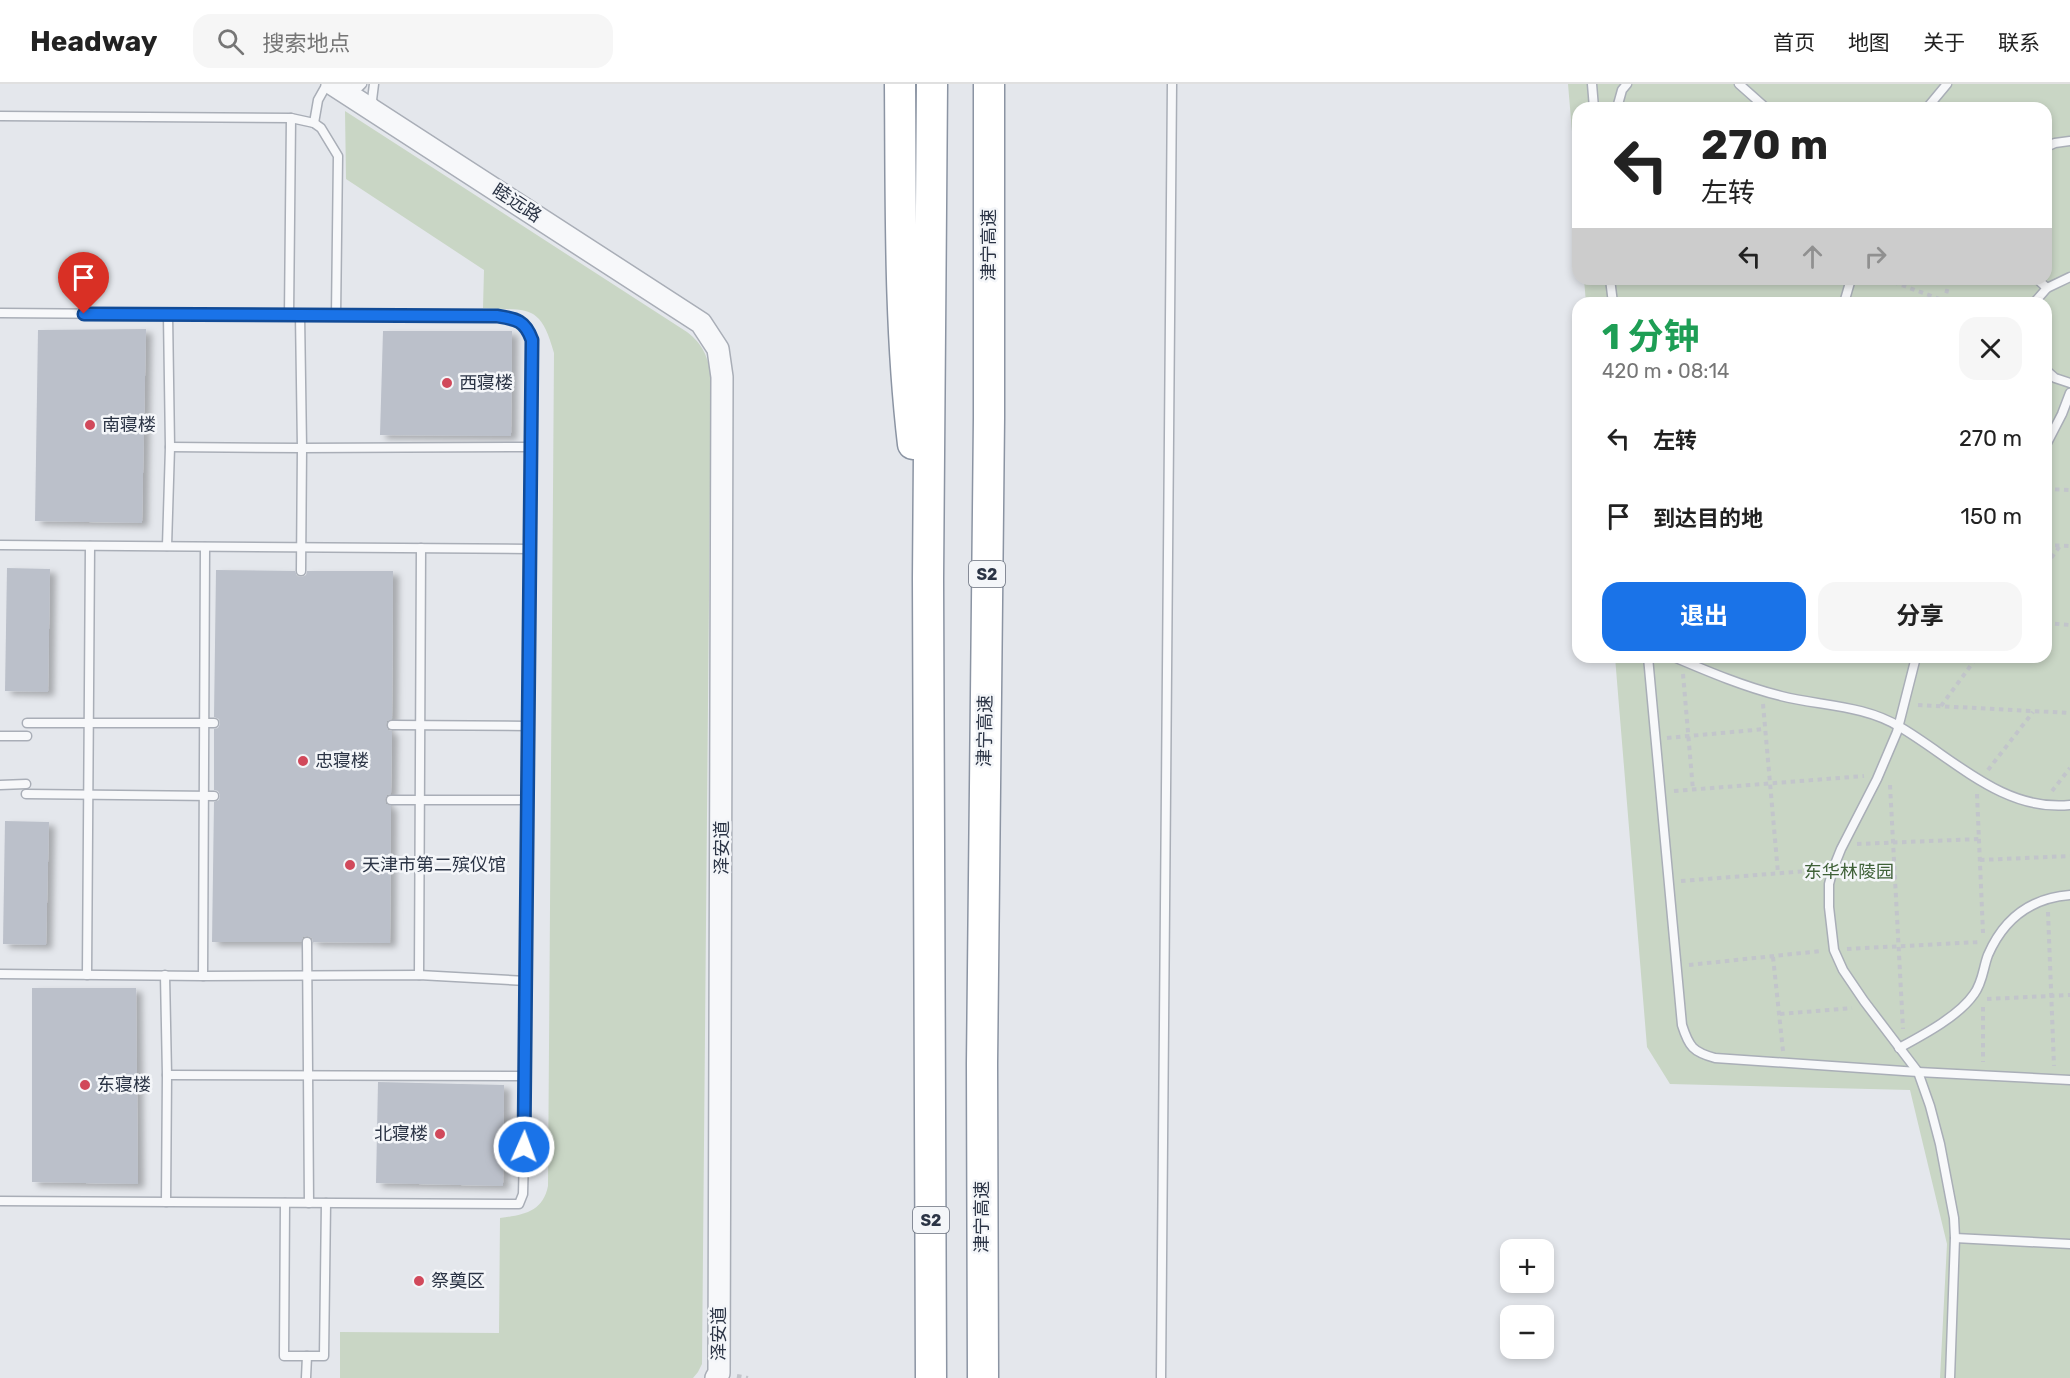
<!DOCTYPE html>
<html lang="zh">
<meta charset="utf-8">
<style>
:root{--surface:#fff;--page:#f6f6f6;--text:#222;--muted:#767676;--line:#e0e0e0;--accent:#1a73e8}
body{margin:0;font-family:Rubik,"Noto Sans SC",sans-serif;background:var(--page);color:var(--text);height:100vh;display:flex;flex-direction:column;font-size:22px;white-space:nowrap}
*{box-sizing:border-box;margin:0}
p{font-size:20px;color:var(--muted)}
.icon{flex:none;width:33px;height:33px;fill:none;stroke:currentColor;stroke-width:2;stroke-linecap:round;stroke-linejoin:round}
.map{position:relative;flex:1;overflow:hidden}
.sheet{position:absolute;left:1572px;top:213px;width:480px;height:366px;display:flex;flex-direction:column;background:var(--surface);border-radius:18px;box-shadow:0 3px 9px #0003}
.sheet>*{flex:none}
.hud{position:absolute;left:1572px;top:18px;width:480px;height:183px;border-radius:18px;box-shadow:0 3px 9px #0003;background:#fff;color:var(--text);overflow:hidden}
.fabs{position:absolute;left:1500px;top:1155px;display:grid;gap:12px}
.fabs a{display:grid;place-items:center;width:54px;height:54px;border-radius:12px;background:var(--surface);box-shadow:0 3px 9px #0003;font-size:30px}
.pin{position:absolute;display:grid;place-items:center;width:51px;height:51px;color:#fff;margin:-62px -26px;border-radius:50% 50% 50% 0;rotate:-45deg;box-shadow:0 0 6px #0007}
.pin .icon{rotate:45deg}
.me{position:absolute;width:66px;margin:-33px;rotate:2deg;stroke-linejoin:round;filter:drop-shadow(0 0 4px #0008)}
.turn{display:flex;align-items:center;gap:21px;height:126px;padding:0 30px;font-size:27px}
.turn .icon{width:78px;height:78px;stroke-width:2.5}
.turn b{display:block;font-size:42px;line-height:51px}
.lanes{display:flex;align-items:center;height:57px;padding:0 30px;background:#0003;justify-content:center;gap:30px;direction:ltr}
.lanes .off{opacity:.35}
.round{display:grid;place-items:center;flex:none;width:63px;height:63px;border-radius:18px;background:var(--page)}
.summary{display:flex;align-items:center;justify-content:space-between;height:102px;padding:0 30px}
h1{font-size:36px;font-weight:700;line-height:45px;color:#1e9e55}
.primary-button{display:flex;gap:12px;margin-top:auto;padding:12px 30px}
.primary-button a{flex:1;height:69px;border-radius:18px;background:var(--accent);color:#fff;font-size:24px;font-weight:700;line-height:69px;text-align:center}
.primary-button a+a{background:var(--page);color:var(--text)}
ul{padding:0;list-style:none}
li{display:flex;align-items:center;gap:18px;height:78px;padding:0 30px}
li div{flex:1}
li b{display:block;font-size:22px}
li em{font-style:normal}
header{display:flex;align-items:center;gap:36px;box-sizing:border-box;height:84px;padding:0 30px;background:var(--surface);border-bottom:2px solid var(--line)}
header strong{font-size:28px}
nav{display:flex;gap:33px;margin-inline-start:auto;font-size:21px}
.search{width:420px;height:54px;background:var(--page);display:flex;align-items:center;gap:15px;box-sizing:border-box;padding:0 21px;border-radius:18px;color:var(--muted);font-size:22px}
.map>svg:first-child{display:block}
.green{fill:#c9d6c5}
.building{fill:#bbc0ca;filter:url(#shadow)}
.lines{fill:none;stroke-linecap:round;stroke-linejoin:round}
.service-casing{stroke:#a9aeb7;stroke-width:11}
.tertiary-casing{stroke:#a9aeb7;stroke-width:24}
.motorway-casing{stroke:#8b94a3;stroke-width:33}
.path{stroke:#c2c5cb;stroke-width:4;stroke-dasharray:4.5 4.5;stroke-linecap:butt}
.service{stroke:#f7f8fa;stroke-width:8}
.tertiary{stroke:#f7f8fa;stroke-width:21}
.motorway{stroke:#fff;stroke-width:30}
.route-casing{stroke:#114b97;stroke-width:15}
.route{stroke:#1a73e8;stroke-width:10}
.poi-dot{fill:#d1495b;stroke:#f4f6f9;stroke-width:2}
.labels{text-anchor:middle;stroke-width:5;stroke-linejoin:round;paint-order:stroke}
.shield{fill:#f4f6f9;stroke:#676e7b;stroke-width:1.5}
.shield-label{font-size:16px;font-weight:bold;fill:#2b3445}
.street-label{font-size:18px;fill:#2b3445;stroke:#f4f6f9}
.poi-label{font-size:18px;fill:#2b3445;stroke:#f4f6f9;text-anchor:start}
.park-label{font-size:18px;fill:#3f6138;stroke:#f4f6f9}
</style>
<header>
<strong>Headway</strong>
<div class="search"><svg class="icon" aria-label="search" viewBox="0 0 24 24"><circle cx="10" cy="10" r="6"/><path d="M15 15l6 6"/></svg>搜索地点</div>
<nav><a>首页</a><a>地图</a><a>关于</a><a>联系</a></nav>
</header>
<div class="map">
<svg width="2070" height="1294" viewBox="0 0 2070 1294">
<defs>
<filter id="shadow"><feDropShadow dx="6" dy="4" stdDeviation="3" flood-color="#0004"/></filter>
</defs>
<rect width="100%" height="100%" fill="#e4e7ec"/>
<g class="green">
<path d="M1568,0h502v1294h-130l7,-134 -37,-154 -240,-6 -23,-37 -32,-390h431v-354h-460l-2,-24h462v-171h-468v95z"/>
<path d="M345,27l342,221c16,12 21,25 24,44l-9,988 -4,8 -5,6h-353v-46l159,1 1,-115c23,-3 43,-6 48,-32l6,-833c-14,-50 -25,-42 -71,-45l1,-38 -138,-91z"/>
</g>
<g class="building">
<path d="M146,245l-4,194 -107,-2 3,-191z"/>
<path d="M383,247h129l-1,105 -131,-1z"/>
<path d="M7,484l43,1 -2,123 -43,-1z"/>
<path d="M216,486l79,1 2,5 5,1 4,-2 1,-4h86l-1,148 -5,2 -1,5 2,4 4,1 -1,63 -4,1 -2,4 1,5 5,2 -1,137 -77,-1 -1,-4 -4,-2 -5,1 -2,5h-89l2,-140 5,-2 1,-5 -2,-4 -4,-1v-61l4,-1 2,-4 -1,-5 -5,-2z"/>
<path d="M5,737l44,1 -3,123 -43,-1z"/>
<path d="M32,904h104l2,196 -106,-2z"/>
<path d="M378,998l126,3 -1,101 -127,-3z"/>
</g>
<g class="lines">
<g class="service-casing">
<g id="service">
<path d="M374,0l-2,16 3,7"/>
<path d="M1592,0l2,24"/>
<path d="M1739,0l27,24"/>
<path d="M346,5l13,-2 3,-3"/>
<path d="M1617,24l5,-18 5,-6"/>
<path d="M1927,24l20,-24"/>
<path d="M0,32l291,2 23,5 7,5 17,28 -2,160"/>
<path d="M314,39l4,-23 9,-16"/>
<path d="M2046,63l9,-4 15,-2"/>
<path d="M1610,195l3,24"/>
<path d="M2037,195l10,9"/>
<path d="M1844,219l7,-24"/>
<path d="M2034,219l13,-15 23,-11"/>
<path d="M0,229l497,4c19,1 28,3 35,23l-6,736 -3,118 -4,10 -519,-3"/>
<path d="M300,231l2,133 -1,123"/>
<path d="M289,232l2,-198"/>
<path d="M2046,286l9,8 15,5"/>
<path d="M2046,361l16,-31 8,-21"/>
<path d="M170,363l132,1 229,-1"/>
<path d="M0,461l530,4"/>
<path d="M167,462l3,-99 -2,-132"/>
<path d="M1648,573l34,368c7,22 11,27 33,33l203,14 152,8"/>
<path d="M1674,573c35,15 71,30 107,39 40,10 83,9 119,31 53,31 103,85 170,78"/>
<path d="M1916,573l-19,75 -20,47 -36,70 -8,20 -4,15v23l5,43 9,20 21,31 54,71 12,34 10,38 14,74 1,20 -5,140"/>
<path d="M27,639h187"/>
<path d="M392,641l136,1"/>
<path d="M0,652h27"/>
<path d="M0,701l26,-1"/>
<path d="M26,710l188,2"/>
<path d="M391,716h137"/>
<path d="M307,858l2,261"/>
<path d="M0,890l203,2 216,-1 107,6"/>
<path d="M87,891l3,-429"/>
<path d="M165,891l2,100 -1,127"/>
<path d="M419,891l2,-427"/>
<path d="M203,892l2,-429"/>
<path d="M1899,964c24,-13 60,-32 75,-54 9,-12 9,-26 14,-39 16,-37 43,-57 82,-60"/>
<path d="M167,991l359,1"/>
<path d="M285,1119l-1,153h40l2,-153"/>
<path d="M1955,1154l115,6"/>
<path d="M306,1294l1,-22"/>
<path d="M1161,1294l11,-1294"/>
</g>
</g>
<g class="tertiary-casing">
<path id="tertiary" d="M332,0l369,239 17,26 4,28 -3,996 -3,5"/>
</g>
<g class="motorway-casing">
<g id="motorway">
<path d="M900,0c1,120 -1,240 13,360"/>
<path d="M931,1294l-3,-799 4,-495"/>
<path d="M983,1294l-1,-314 7,-646v-334"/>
</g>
</g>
<g class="path">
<path d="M1885,195l60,22"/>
<path d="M1944,218l6,-23"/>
<path d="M2046,405l24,1"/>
<path d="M2046,461l24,1"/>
<path d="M2046,481l14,-19"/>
<path d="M2046,539l24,2"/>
<path d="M1683,590l10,116"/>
<path d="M1763,620l15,169"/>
<path d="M1918,621l152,8"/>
<path d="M1941,622l36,-49"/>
<path d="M1667,654l98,-9"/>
<path d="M1988,686l45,-58"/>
<path d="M1890,701l13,244"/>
<path d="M1674,707l190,-15"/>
<path d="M2052,707l18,-23"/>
<path d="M1977,710l6,139"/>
<path d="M1857,760l122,-5"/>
<path d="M1980,776l90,-4"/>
<path d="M1681,797l139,-11"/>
<path d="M2048,828l6,154"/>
<path d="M1847,865l133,-7"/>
<path d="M1773,873l10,94"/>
<path d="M1689,881l132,-14"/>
<path d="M1987,915l83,-4"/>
<path d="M1983,923v55"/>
<path d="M1780,930l72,-6"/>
<path d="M737,1292l11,2"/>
</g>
<use href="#service" class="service"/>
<use href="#tertiary" class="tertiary"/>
<use href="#motorway" class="motorway"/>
</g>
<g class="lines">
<g class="route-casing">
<path id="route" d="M84,230l413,2c19,3 28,4 35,24l-8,807"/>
</g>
<use href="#route" class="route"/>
</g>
<g class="poi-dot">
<circle cx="447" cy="299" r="6"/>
<circle cx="90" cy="341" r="6"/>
<circle cx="303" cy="677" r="6"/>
<circle cx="350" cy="781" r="6"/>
<circle cx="85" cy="1001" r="6"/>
<circle cx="440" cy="1050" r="6"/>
<circle cx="419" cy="1197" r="6"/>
</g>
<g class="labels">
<g class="shield">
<rect x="969" y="477" width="36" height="26" rx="4.5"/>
<rect x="913" y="1123" width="36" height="26" rx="4.5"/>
</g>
<g class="shield-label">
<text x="987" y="496">S2</text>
<text x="931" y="1142">S2</text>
</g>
<g class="street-label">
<text transform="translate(517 119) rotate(33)" y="6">睦远路</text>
<text transform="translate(989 161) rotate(-90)" y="6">津宁高速</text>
<text transform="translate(985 647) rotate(-89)" y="6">津宁高速</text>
<text transform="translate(722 764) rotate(-90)" y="6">泽安道</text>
<text transform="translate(982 1133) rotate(-90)" y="6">津宁高速</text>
<text transform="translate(719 1250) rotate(-90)" y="6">泽安道</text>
</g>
<g class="poi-label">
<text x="459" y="305">西寝楼</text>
<text x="102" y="347">南寝楼</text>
<text x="315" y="683">忠寝楼</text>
<text x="362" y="787">天津市第二殡仪馆</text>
<text x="97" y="1007">东寝楼</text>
<text x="428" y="1056" text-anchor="end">北寝楼</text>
<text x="431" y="1203">祭奠区</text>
</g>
<g class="park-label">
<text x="1849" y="794">东华林陵园</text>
</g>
</g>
</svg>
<div class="fabs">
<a>+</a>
<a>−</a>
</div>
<div class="pin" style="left:84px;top:230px;background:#d93025"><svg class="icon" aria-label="arrive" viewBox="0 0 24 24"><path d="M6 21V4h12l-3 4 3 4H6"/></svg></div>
<svg class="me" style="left:524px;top:1063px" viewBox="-20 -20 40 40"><circle r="17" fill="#1a73e8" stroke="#fff" stroke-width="3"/><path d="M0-11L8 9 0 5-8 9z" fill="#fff"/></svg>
<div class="hud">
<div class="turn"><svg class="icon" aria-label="left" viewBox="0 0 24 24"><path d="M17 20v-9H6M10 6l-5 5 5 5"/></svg><div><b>270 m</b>左转</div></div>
<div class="lanes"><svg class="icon" aria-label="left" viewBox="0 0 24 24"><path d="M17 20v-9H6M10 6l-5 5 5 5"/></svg><svg class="icon off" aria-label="ahead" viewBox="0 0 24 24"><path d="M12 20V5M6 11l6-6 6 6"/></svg><svg class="icon off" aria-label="right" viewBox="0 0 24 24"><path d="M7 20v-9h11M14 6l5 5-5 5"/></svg></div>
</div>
<section class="sheet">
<div class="summary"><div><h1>1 分钟</h1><p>420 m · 08:14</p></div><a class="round"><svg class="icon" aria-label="close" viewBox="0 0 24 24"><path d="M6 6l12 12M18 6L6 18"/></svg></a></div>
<ul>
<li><svg class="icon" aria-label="left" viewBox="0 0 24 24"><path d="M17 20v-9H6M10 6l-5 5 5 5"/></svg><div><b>左转</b></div><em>270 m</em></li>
<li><svg class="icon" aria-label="arrive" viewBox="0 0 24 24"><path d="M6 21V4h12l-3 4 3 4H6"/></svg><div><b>到达目的地</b></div><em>150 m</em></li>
</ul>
<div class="primary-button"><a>退出</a><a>分享</a></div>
</section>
</div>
